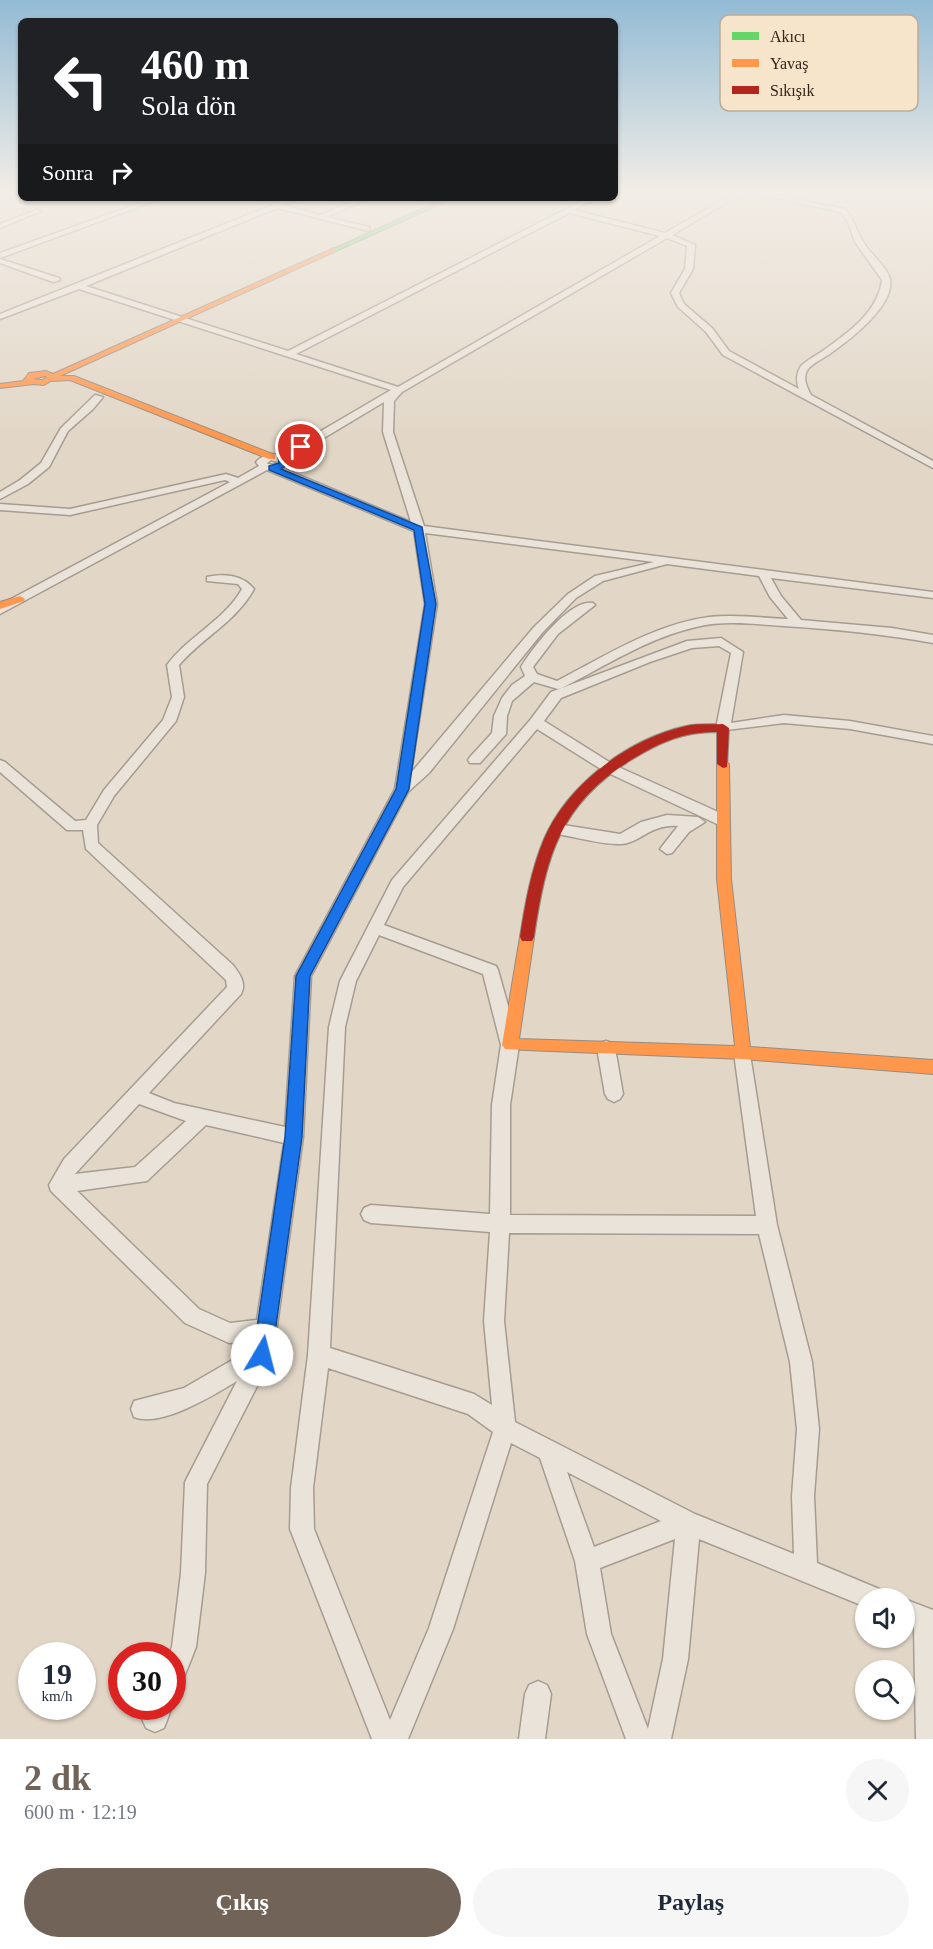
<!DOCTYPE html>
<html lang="tr">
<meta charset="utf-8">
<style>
:root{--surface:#fff;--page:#f6f6f7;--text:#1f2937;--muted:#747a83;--accent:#716357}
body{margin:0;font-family:Georgia,serif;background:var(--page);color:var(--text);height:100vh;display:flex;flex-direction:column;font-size:22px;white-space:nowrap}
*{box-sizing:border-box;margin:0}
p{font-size:20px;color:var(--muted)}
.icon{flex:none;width:33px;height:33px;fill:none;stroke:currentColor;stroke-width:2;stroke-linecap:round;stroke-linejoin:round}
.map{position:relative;height:1739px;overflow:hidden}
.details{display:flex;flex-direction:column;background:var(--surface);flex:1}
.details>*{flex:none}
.hud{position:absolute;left:18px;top:18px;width:600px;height:183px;border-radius:9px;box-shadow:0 2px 4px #0004;background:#202124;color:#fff;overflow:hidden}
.controls{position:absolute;left:855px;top:1588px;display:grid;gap:12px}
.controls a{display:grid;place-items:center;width:60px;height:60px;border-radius:50%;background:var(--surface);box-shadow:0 2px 4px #0004;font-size:30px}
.speed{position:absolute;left:18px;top:1642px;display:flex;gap:12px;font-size:30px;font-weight:700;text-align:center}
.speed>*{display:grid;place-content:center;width:78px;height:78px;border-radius:50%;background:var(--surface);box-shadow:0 2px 4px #0004;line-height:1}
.speed small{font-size:15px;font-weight:400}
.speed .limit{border:9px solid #d22;background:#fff;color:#111}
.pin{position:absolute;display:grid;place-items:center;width:51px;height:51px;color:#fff;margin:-26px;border:3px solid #fff;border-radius:50%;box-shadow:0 2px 6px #0007}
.me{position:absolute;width:66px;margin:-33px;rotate:8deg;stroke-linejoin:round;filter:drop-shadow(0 0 4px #0008)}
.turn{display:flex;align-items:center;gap:21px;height:126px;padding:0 24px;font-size:27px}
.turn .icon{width:78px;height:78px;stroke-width:2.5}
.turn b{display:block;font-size:42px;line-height:51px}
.then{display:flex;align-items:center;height:57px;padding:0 24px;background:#0003;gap:12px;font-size:22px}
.round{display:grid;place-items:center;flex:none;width:63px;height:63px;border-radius:32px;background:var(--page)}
.summary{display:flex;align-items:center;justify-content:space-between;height:102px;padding:0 24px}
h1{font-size:36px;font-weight:800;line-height:45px;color:var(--accent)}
.action{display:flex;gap:12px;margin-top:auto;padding:12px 24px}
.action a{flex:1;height:69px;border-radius:36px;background:var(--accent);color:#fff;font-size:24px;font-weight:800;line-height:69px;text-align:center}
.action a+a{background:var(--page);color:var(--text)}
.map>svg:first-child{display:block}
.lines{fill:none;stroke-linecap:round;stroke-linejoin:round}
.street-casing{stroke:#a69c91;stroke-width:3}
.fast-casing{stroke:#968c81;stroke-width:2}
.slow-casing{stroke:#968c81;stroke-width:2}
.jam-casing{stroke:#968c81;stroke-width:2}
.street{fill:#eae3d9;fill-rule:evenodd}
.fast{fill:#63d668;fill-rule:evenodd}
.slow{fill:#ff974d;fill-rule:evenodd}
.jam{fill:#b3261e;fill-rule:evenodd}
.route{fill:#1a73e8;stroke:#114b97;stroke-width:1.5}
.key{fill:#f6e5cb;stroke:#bcab96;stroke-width:1.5}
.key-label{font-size:16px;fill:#34251a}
</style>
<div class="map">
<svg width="933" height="1739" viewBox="0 0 933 1739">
<rect width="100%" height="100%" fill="#e2d7c7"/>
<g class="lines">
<g class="street-casing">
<g id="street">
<path d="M735,193h8l-71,42 23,10 -2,24 -14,24 5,11 28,24 17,23 70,38c-3,-8 -3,-15 2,-23 6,-6 16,-11 23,-16 25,-18 54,-38 58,-70l-27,-38 -7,-20 -7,-10 -91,-19h14l81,16c10,11 12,24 20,36 7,10 22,22 25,34 5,27 -41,61 -59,74 -7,5 -18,10 -23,16 -6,9 -1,18 3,26l122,66v7l-210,-113 -17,-23 -28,-25 -7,-14 14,-24 2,-23 -20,-8 -265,154 -8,9 -1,31 31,94 509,66v6l-162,-20 10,18 20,24 91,8 41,7v8c-50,-9 -100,-14 -150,-17 -29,-2 -59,-6 -87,1 -48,11 -91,39 -134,61l-4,1 -24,-7 -22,19 -5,15 -1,18 -26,29h-10l-2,-3 2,-3 22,-24 2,-17 8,-18 10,-13 13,-9 -4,-9c11,-18 49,-69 72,-64l2,2 -37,29 -25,33 4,7 20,7c48,-25 98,-57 152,-64 26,-3 53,1 79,2l-18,-22 -11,-21 -92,-12 -64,17 -27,17 -34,35 -113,140 -21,19 -97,184 -8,161 -30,218 -66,129 -2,89 -9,74 -15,38 -9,3v-32h-4l4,-9 9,-74 4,-91 52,-101c-23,14 -76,47 -103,36l-3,-8 3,-8 50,-13 69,-40 1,-7 -25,2 -44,-20 -134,-132 -2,-6 15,-26 163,-172 -1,-7 -140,-131 -3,-19h-16l-67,-58v-12l5,2 70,59 11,-1 18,-30 59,-70 9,-23 -5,-32c21,-29 57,-44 75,-76l-4,-5 -31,-3v-4c17,-4 36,-2 47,12 -18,33 -51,48 -75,76l5,32 -8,24 -62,75 -17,29 1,18 135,122c6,8 14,18 8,29l-92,99 25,10 111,24 10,-151 100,-187 30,-185 -11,-73 -147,-61 -267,144v-9l230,-123 -5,-2 -155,35 -70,-5v-6l70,5 156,-35 12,4 21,-12 -3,-4c6,-7 15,-9 24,-7l111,-65 -312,-101 -79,30v-5l290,-116h9l-15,7 36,10 41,-17h9l-43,19 42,10v4l-92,-23 -191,78 202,65 300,-153h8l-22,12 91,23zM569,213l91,23 -262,151 -102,-33zM384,402l-1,30 28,90 -129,-54 7,-6 -2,-2zM271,460l7,2 -4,3 -6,-1 -1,-1zM425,533l229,29 -59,14 -27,18 -34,33 -123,146 26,-169zM139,1104l47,17 -51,46 -60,7zM206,1125l78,18 -27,177 -27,3 -31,-14 -122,-118 70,-10z"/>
<path d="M154,198h9l-163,60v-5z"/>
<path d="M36,210l5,1 -41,17v-4z"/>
<path d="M0,259l59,19 1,2 -7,2 -53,-19z"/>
<path d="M95,395l8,2 -10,12 -25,22 -19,36 -21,17 -28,15v-7l20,-12 21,-17 20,-35z"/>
<path d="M721,638l22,14 -12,71 53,-8 66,6 83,15v8l-83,-15 -66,-6 -66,8 -2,-3 15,-75 -12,-7 -27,2 -42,14 -89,36 -17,23 70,44 113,51 2,4 -2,4h-10l-113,-53 -67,-42 -134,158 -19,38 112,41 2,4 21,75 -9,60v110l246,1 -22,-163 3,-5 6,-2 6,2 28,177 35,137 7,67 -5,67 3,67 67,28 4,8h-22v8l-167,-68 -11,120 -17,80h-45l-39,-105 -12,-73 -35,-103 -29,-15 -58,186 -45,110h-36l-82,-210 1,-41 17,-133 21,-328 11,-46 52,-101 139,-161 20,-27 136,-51zM379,935l104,39 18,71 -9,60 -2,109 -119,-9 -7,3 -3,6 3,6 7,3 119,9 -6,89 8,84 -18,-11 -144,-46 15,-321 11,-46zM509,1233l250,1 31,128 7,67 -5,67 2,58 -99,-40 -180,-92 -11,-101zM328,1368l140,46 25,18 -64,196 -39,92 -76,-191 -1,-41zM567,1472l94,49 -67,26zM675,1539l-12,120 -15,70 -37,-95 -11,-66z"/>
<path d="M667,815l31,2 7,5 -16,10 -17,21 -5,1 -7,-5 18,-23c-28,-2 -38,17 -56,18 -19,1 -46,-7 -65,-10l-7,-5 7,-5 63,10 21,-12z"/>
<path d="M606,1041l6,2 3,5 8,46 -3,5 -6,3 -6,-3 -3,-5 -8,-46 3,-5z"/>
<path d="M904,1599l29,11v129h-17l-2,-112 -10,-4z"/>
<path d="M538,1681l9,4 4,9 -6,45h-26l6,-45 4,-9z"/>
<path d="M147,1707h25l-8,21 -9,4 -9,-4 -4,-9z"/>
</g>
</g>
<g class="fast-casing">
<path id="fast" d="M446,198h8l-118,53 -5,-1z"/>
</g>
<g class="slow-casing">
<g id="slow">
<path d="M334,248l2,3 -276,125h14l201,79v4h-6l-199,-79 -19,1 -7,4 -10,-1 -34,4v-4l23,-3 6,-8 17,-2 7,3zM45,376l2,1 -5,3 -9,-1z"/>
<path d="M20,596l5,3 -1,2 -24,8v-7z"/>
<path d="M723,760l6,4 2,115 19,168 183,13v14l-190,-15 -238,-10 -3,-4 18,-108 2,-4h10l2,4 -15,102 216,7 -18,-167v-115z"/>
</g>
</g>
<g class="jam-casing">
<path id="jam" d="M723,724l6,4 -2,39 -4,1 -6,-4v-32c-34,0 -57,10 -86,28 -72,45 -85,97 -97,177l-2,4h-10l-2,-4c5,-33 11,-67 24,-98 24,-55 84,-100 142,-113 12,-3 25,-1 37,-2z"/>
</g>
<use href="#street" class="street"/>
<use href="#fast" class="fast"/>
<use href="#slow" class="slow"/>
<use href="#jam" class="jam"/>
</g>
<linearGradient id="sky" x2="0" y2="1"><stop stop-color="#93bbd5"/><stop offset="0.44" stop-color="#f2ede6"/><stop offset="1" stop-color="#f2ede6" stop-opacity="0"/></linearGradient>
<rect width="933" height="436" fill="url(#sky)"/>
<path class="route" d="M298,445l7,2 -18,12v6l-6,4 141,58 14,77 -27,185 -99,187 -8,161 -30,218 -3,7 -7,2 -6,-2 -3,-7 32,-218 11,-161 100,-187 29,-185 -11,-74 -145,-60v-4l10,-3 -1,-6z"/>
<rect x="720" y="15" width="198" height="96" rx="9" class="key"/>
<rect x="732" y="32" width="27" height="8" fill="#63d668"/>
<rect x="732" y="59" width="27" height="8" fill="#ff974d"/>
<rect x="732" y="86" width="27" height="8" fill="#b3261e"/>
<g class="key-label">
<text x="770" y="42">Akıcı</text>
<text x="770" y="69">Yavaş</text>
<text x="770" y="96">Sıkışık</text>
</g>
</svg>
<div class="controls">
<a><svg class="icon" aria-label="sound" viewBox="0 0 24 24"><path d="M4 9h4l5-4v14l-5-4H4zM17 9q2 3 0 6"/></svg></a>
<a><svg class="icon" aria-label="search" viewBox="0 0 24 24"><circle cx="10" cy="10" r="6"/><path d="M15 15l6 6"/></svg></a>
</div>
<div class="speed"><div>19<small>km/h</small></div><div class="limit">30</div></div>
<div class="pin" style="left:301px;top:447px;background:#d93025"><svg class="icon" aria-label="arrive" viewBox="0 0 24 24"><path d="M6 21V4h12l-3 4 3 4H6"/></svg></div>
<svg class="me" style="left:262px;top:1355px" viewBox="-20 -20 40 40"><circle r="19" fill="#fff"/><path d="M0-13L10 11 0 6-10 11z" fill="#1a73e8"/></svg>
<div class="hud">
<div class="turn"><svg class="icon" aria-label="left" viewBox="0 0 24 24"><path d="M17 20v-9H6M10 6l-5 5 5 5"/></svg><div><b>460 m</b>Sola dön</div></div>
<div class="then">Sonra<svg class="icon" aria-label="right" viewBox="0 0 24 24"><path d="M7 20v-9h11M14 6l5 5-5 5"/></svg></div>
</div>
</div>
<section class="details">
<div class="summary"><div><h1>2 dk</h1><p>600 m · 12:19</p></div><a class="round"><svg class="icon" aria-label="close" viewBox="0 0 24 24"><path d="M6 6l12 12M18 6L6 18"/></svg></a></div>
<div class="action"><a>Çıkış</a><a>Paylaş</a></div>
</section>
